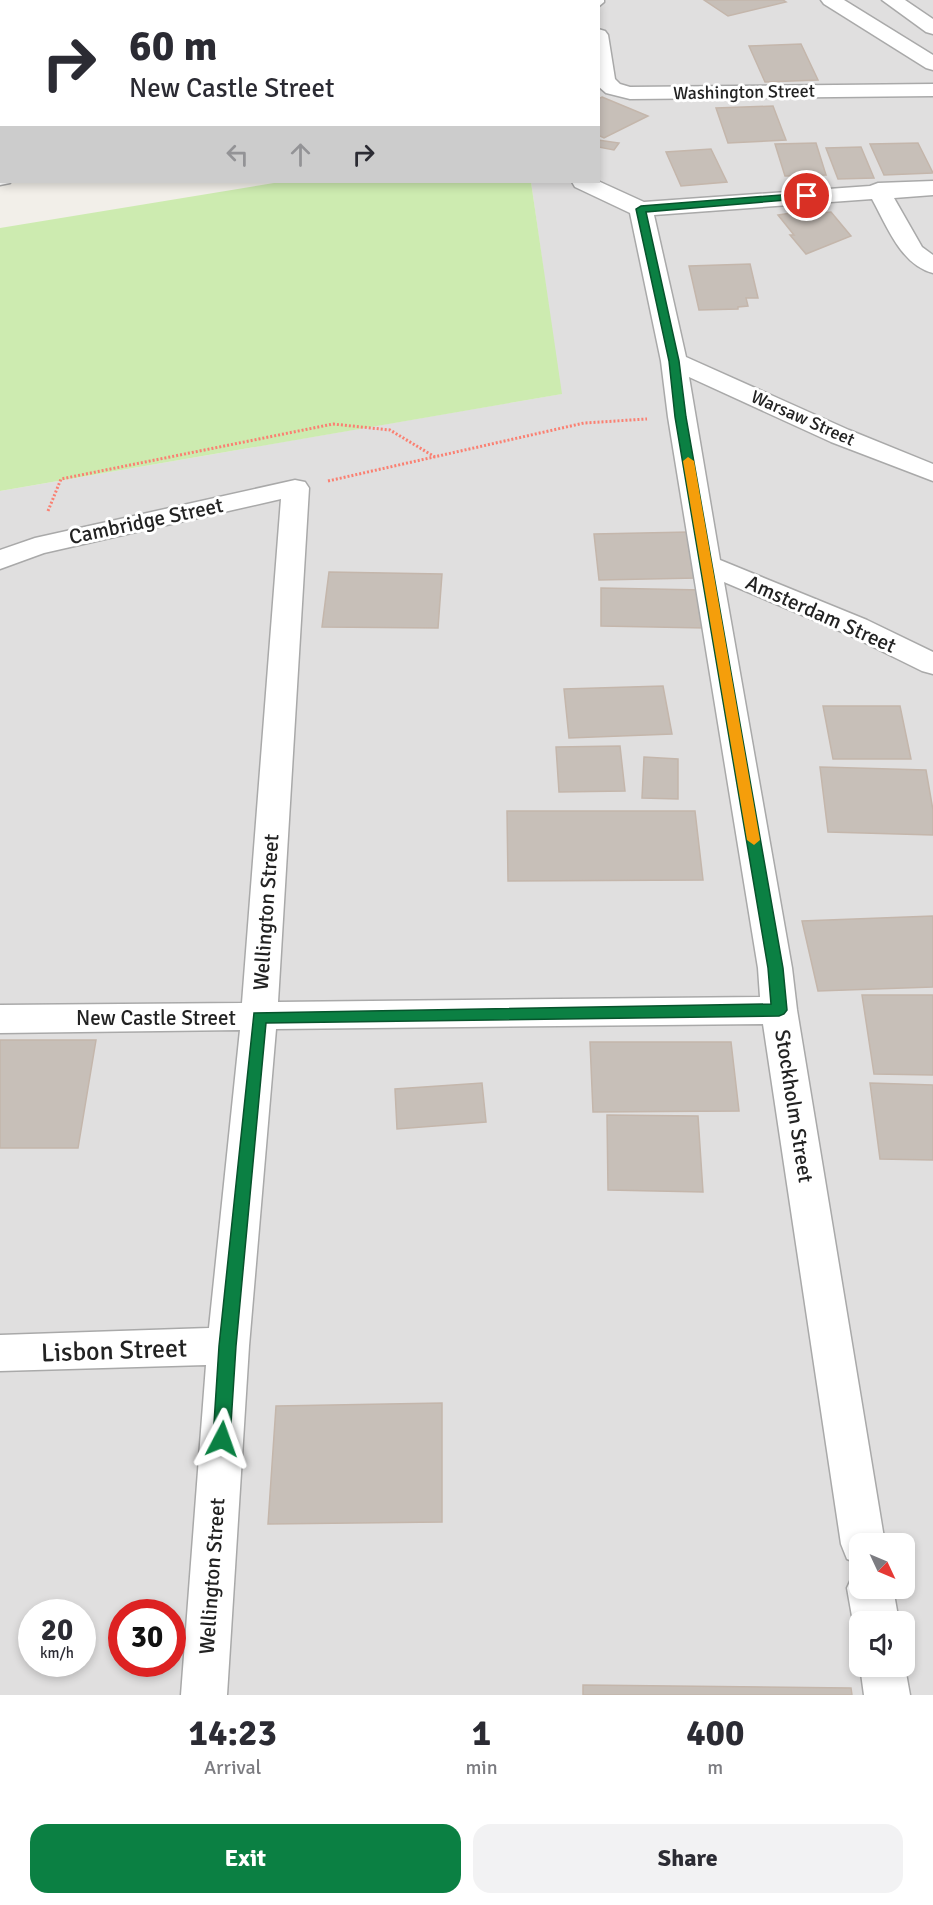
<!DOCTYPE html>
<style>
:root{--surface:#fff;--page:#f2f2f3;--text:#2b2b33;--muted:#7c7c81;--accent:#0b8043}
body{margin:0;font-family:Signika,sans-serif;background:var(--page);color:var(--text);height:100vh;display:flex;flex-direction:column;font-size:22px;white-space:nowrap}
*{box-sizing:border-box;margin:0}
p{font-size:20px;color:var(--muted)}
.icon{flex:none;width:33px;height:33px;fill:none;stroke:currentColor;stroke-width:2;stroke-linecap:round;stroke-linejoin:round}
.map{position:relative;height:1695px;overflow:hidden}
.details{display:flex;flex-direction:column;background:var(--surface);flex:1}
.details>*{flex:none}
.top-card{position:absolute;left:0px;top:0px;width:600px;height:183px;box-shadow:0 3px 9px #0003;background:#fff;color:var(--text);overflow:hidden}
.needle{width:39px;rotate:134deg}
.fabs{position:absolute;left:849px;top:1533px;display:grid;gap:12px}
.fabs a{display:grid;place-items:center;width:66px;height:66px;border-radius:12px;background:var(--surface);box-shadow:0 3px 9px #0003;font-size:30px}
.speed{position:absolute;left:18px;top:1599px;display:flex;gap:12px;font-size:30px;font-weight:700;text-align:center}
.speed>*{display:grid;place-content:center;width:78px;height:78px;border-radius:50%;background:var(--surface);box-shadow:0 3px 9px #0003;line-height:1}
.speed small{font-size:15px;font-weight:400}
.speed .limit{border:9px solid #d22;background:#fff;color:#111}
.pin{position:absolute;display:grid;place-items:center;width:51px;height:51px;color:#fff;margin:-26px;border:3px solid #fff;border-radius:50%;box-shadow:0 2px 6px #0007}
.me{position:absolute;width:66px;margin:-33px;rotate:4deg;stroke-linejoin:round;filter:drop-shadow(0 0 4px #0008)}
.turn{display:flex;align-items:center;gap:21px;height:126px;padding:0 30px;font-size:27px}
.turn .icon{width:78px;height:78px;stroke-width:2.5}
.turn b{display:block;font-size:42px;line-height:51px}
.lanes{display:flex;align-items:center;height:57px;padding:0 30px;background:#0003;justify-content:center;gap:30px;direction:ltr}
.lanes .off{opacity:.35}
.eta{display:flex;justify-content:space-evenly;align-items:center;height:102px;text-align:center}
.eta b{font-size:36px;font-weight:800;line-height:42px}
.primary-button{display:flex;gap:12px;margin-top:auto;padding:12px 30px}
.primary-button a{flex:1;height:69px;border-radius:18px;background:var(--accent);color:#fff;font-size:24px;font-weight:800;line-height:69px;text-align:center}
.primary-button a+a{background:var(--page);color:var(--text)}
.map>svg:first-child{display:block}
.residential{fill:#e0dfdf;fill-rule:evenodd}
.grass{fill:#cdebb0}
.building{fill:#c7bfb8;stroke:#c4b6ab;stroke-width:1.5}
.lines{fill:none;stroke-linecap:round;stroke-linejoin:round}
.minor-casing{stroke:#a9a9a9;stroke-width:3}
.path{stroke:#fa8072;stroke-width:3;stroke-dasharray:2 2;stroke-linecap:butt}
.minor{fill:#fff;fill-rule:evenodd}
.route{fill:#0b8043;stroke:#07532c;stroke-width:1.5}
.slow{fill:#f59e0b}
.labels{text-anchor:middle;stroke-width:6;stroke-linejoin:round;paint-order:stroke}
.far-street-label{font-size:18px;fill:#222;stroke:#fff}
.street-label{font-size:21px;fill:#222;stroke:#fff}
.near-street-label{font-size:26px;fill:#222;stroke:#fff}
</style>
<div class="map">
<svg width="933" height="1695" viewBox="0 0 933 1695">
<rect width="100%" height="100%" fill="#f2efe9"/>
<path class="residential" d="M176,0h757v1695h-933v-1204l561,-97 -30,-212h67v-180zM860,1544h44v44h-44zM32,1612h50v52h-50zM122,1612h50v52h-50zM860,1622h44v44h-44z"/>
<path class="grass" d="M280,182h251l31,212 -562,97v-263z"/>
<g class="building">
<path d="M704,0h79l3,2 -58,14z"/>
<path d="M801,44l17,36 -53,2 -16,-36z"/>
<path d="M602,97l46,19 -44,22 -6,-3v-36z"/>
<path d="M773,106l13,34 -58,3 -12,-35z"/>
<path d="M598,140l21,3 -5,7 -16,-3z"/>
<path d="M816,143l10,32 -41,1 -10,-32z"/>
<path d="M918,143l15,30 -49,2 -14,-31z"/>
<path d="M861,147l13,31 -36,1 -12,-31z"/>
<path d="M711,149l16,33 -46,4 -15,-34z"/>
<path d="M810,210l3,4 18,-2 20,24 -45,18 -16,-19h4l-16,-20z"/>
<path d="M750,264l8,34h-12l2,8 -10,1v2l-39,1 -10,-44z"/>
<path d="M689,532l8,46 -98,2 -5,-46z"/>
<path d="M329,572l113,2 -4,54 -116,-1z"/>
<path d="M601,588l101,2 3,38 -104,-2z"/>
<path d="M663,686l9,48 -103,4 -5,-49z"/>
<path d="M823,706h77l11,53h-78z"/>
<path d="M620,746l5,45 -66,1 -3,-45z"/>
<path d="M644,757l34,2v40l-36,-1z"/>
<path d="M820,767l106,3 7,40v25l-105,-3z"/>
<path d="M507,811h188l8,69 -195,1z"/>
<path d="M933,916v71l-115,4 -16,-70z"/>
<path d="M862,995h71v80l-59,-1z"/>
<path d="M0,1040h96l-18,108h-78z"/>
<path d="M590,1042h141l8,69 -146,1z"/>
<path d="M482,1083l4,39 -89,7 -2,-40z"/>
<path d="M870,1083l63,2v75l-53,-1z"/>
<path d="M607,1115l91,1 5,76 -95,-2z"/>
<path d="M442,1403v119l-174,2 8,-118z"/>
<path d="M583,1685l268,3 1,7h-269z"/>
</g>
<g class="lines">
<g class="minor-casing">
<g id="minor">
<path d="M584,0h20v2l-6,5v-5z"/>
<path d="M821,0h23l89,55v15l-7,-2 -102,-64z"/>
<path d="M882,0h23l28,19v15l-7,-2z"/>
<rect x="0" y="8" width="2" height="12"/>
<path d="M598,29l7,2 3,4 7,44 5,5 10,3 303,-3v12l-303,3 -24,-6 -8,-7z"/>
<path d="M0,171l2,11 8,1 -10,2z"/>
<path d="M598,181l46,21 226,-16 8,-3 55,-2v14l-39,3 28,49 11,8v18c-32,-8 -46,-47 -61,-74l-218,16 32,142 163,73 84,34v17l-102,-39 -142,-65 31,183 147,60 66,32v22l-11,-3 -75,-37 -123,-52 68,386 5,42 88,534h-25v20l-13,-5 -6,-15 -78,-520 -487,5 -27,317 -22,349h-46l25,-330 -206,6v-36l209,-7 31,-298 -240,3v-28l242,-2 39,-504 -237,54 -44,16v-19l35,-12 260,-58 10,2 4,6 -31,514 482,-5 -2,-29 -90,-551 -7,-56 -31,-148 -55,-26 -3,-5z"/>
<path d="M860,1570v18h33l6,34h-39v15l-7,-15 -6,-34 7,-15z"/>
<path d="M904,1662l6,33h-46l-4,-29h44z"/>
</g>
</g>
<g class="path">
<path d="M328,481l256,-58 63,-4"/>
<path d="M48,511l13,-32 272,-55 57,6 45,27"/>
</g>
<use href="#minor" class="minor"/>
</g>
<path class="route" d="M807,193l3,1v4l-164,14 33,149 7,56 97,551 4,42 -3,4 -5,2 -513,7 -30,323 -6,93 -2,6 -6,2 -7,-2 -2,-6 6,-93 35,-333 517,-9 -3,-36 -93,-551 -6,-56 -33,-152 5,-3z"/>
<path class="slow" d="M688,457l6,4 66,379 -6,5 -7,-5 -64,-379z"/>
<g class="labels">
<g class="far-street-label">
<text transform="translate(744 92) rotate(-1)" y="6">Washington Street</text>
<text transform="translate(803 418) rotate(24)" y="6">Warsaw Street</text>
</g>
<g class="street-label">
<text transform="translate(146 521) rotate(-12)" y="7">Cambridge Street</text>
<text transform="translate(821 614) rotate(24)" y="7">Amsterdam Street</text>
<text transform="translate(266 912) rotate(-86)" y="7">Wellington Street</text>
<text x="156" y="1025">New Castle Street</text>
<text transform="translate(794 1106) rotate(81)" y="7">Stockholm Street</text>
<text transform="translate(212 1576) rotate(-86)" y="7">Wellington Street</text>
</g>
<g class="near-street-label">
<text transform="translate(114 1350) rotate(-2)" y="9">Lisbon Street</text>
</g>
</g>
</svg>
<div class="fabs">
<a><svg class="needle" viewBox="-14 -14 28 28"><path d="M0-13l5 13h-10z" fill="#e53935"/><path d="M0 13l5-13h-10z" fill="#7c7c81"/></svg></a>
<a><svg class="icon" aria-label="sound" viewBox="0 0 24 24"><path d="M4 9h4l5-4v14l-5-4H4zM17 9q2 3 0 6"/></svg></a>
</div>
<div class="speed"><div>20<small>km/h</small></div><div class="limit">30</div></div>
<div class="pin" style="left:807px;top:196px;background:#d93025"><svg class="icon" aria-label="arrive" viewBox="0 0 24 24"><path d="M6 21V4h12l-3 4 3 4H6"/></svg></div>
<svg class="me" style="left:222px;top:1439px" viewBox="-20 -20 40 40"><path d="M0-17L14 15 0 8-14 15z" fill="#0b8043" stroke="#fff" stroke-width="4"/></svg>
<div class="top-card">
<div class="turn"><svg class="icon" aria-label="right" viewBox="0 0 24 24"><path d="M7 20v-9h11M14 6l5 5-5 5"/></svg><div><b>60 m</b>New Castle Street</div></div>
<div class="lanes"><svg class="icon off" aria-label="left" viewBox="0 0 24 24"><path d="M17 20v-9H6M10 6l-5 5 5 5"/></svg><svg class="icon off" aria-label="ahead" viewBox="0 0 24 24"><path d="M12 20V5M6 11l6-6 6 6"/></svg><svg class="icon" aria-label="right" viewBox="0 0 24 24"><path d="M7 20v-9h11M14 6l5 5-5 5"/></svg></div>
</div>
</div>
<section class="details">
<div class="eta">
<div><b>14:23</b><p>Arrival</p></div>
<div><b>1</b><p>min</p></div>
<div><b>400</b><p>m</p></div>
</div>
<div class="primary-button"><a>Exit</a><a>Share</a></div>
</section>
